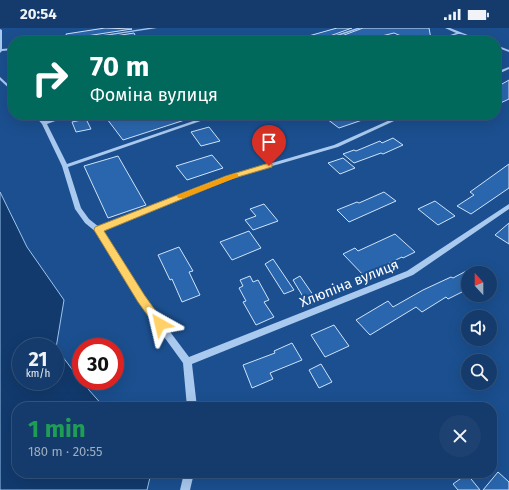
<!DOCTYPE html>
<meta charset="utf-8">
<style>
:root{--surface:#143b6b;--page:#1d4271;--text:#f1f3f6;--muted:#9dadc1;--line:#33557e}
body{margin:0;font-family:"Fira Sans",sans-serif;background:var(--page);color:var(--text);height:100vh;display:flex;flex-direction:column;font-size:15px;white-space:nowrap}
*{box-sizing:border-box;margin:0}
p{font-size:13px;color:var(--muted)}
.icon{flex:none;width:22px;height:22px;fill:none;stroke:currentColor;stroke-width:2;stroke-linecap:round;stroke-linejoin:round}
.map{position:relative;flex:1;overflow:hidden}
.panel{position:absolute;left:12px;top:374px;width:485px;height:76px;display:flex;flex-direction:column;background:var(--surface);border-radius:16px;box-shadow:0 4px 16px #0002,0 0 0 1px var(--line)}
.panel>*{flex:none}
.guide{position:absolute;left:8px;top:8px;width:493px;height:84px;border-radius:16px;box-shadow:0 4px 16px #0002,0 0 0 1px var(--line);background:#00695c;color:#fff;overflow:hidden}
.needle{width:26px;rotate:339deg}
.fabs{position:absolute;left:461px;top:238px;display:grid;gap:8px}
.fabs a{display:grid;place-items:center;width:36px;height:36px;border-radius:50%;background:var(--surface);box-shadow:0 4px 16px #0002,0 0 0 1px var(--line);font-size:20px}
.speed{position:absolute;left:12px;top:310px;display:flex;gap:8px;font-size:20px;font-weight:700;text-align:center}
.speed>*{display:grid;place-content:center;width:52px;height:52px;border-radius:50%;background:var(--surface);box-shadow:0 4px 16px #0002,0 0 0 1px var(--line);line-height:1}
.speed small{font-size:10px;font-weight:400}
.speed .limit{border:6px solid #d22;background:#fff;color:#111}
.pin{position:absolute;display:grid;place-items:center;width:34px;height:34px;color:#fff;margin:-41px -17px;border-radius:50% 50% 50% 0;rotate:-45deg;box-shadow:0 0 4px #0007}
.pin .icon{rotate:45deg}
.me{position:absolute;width:44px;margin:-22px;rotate:323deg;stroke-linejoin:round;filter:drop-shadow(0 0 3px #0008)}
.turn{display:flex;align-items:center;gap:14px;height:84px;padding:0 16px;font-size:18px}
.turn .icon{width:52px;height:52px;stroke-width:2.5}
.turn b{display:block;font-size:28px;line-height:34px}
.round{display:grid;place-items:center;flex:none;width:42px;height:42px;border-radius:21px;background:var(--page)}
.headline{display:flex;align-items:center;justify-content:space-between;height:68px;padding:0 16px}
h1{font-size:24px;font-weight:700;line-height:30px;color:#1e9e55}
.status{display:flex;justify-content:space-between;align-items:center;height:28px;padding:0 20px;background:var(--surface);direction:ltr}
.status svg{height:11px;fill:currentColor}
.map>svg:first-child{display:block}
.water{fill:#123a6d;stroke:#9cc4f0;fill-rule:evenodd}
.building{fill:#2a66ad;stroke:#cfe3fa}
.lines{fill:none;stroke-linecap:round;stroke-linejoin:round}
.minor{fill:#a9c9ee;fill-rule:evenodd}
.route{fill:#ffd166;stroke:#a68842}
.slow{fill:#f59e0b}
.labels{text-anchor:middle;stroke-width:4;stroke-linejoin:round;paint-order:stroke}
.street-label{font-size:14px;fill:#fff;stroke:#1b4f8f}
</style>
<div class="status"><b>20:54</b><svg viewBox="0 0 49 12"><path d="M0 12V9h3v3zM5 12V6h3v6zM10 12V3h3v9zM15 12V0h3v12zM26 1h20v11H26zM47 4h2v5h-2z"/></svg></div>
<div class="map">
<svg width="509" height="462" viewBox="0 0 509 462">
<rect width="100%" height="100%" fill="#1b4f8f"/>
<path class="water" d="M0,164l27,55 37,53 -8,48 25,33 23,26h-87v66h134l-4,17h-147zM21,319h34v34h-34z"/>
<g class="building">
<path d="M105,0l27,1 -65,10 -1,-5z"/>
<path d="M337,0h15l-36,13h-11v-4z"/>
<path d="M363,0h66l2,11 -7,2h-11l-19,-8 -33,8h-33z"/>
<path d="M134,5l3,6 -15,2h-39z"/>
<path d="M509,52v19l-13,6v-24l6,3z"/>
<path d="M104,87h90v2l-71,23z"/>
<path d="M340,87h30l1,2 -32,11 -12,-9z"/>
<path d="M86,91l5,10 -15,3 -4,-10z"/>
<path d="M209,99l11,14 -19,5 -10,-14z"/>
<path d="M393,110l10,7 -20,9 -2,-1 -27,10 -11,-9 11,-4 2,1 24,-10 2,2z"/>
<path d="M212,127l11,13 -36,12 -11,-14z"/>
<path d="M118,128l28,49 -38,13 -24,-52z"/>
<path d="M343,130l12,10 -15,6 -12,-11z"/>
<path d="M509,136v24l-38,26 -14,-8 17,-11 -4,-3z"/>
<path d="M384,164l12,9 -47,21 -12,-12 20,-8 2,1z"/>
<path d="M435,173l20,15 -17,9 -20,-16z"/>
<path d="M264,176l14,17 -25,9 -8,-10 11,-4 -6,-7z"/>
<path d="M509,195v21l-14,-9z"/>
<path d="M249,203l12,17 -29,12 -12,-18z"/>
<path d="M395,206l20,18 -12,6 -1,-1 -25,12 3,3 -13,7 -24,-25 12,-6 3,3z"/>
<path d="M179,219l14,24 -4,1 11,23 -18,7 -10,-23 -2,1 -12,-25z"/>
<path d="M273,231l21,31 -10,4 -19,-30z"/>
<path d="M468,242v19l-20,10 -2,-2 -24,15 -6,-5 -46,28 -14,-15 32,-19 5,6 30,-17 28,-13 2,1z"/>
<path d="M250,248l3,6 5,-2 11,20 -5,2 10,15 -18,8 -13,-23 3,-1 -7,-13 4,-2 -3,-6z"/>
<path d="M300,248l18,26 -10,3 -15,-25z"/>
<path d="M334,297l15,21 -24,11 -14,-22z"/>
<path d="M292,315l10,17 -32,13 3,6 -21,9 -9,-23 32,-12 -1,-2z"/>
<path d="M321,336l11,18 -13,6 -10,-18z"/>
<path d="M498,444l11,10v8h-26z"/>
<path d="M467,446l13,16h-22l-5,-6z"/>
</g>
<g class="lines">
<g class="minor">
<path d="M148,0h9l-84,13h-9z"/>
<path d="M357,0h5l-39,13h-6z"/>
<path d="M445,0h5l33,13c-9,0 -18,-8 -25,-7 -9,2 -16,7 -25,7l23,-8z"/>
<path d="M0,1l2,1v19l11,-1v2l-11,1 -2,2z"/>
<path d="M496,17l13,5v2l-13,-5z"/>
<path d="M509,39v2l-13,6v-3z"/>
<path d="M0,49l13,12v3l-13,-12z"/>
<path d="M34,87h5l6,6 20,-6h7l-25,9 20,40 144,-49h7l-150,52 13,41 8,11 10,8 128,-51 107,-31 67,-30h6l-69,32 -107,31 -129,53 42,66 45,60 218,-86 102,-67v5l-96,66 -221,89 5,43h-10l-4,-44 -45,-62 -42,-69 -11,-9 -10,-14 -13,-43 -20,-42z"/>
<path d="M184,445h10l-4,17h-10z"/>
</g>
</g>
<path class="route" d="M269,135l3,1v3l-41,12 -127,52 41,65 18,25 2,3 -2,3 -3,2 -4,-2 -18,-25 -44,-72 1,-3 131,-51z"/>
<path class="slow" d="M236,145l2,1v3l-55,21h-5l-1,-2 1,-1z"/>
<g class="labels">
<g class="street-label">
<text transform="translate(349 255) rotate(-22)" y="5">Хлюпіна вулиця</text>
</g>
</g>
</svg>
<div class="fabs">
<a><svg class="needle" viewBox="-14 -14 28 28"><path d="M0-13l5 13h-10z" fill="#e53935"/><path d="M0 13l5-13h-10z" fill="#9dadc1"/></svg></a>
<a><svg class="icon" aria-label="sound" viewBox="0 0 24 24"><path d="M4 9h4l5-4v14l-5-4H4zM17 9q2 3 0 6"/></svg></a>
<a><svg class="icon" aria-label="search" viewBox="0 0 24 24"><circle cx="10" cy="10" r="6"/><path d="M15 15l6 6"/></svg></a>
</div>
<div class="speed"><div>21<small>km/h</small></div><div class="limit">30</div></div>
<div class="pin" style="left:269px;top:138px;background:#d93025"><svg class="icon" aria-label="arrive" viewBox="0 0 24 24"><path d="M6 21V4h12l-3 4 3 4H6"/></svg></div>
<svg class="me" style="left:160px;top:296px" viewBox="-20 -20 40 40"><path d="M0-17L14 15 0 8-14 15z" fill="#ffd166" stroke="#fff" stroke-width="4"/></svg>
<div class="guide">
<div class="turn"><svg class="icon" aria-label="right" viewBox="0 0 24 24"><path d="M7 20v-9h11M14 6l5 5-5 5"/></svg><div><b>70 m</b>Фоміна вулиця</div></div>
</div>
<section class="panel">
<div class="headline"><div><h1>1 min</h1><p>180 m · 20:55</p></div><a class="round"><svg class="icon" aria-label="close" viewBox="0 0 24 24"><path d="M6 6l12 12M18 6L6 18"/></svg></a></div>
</section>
</div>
